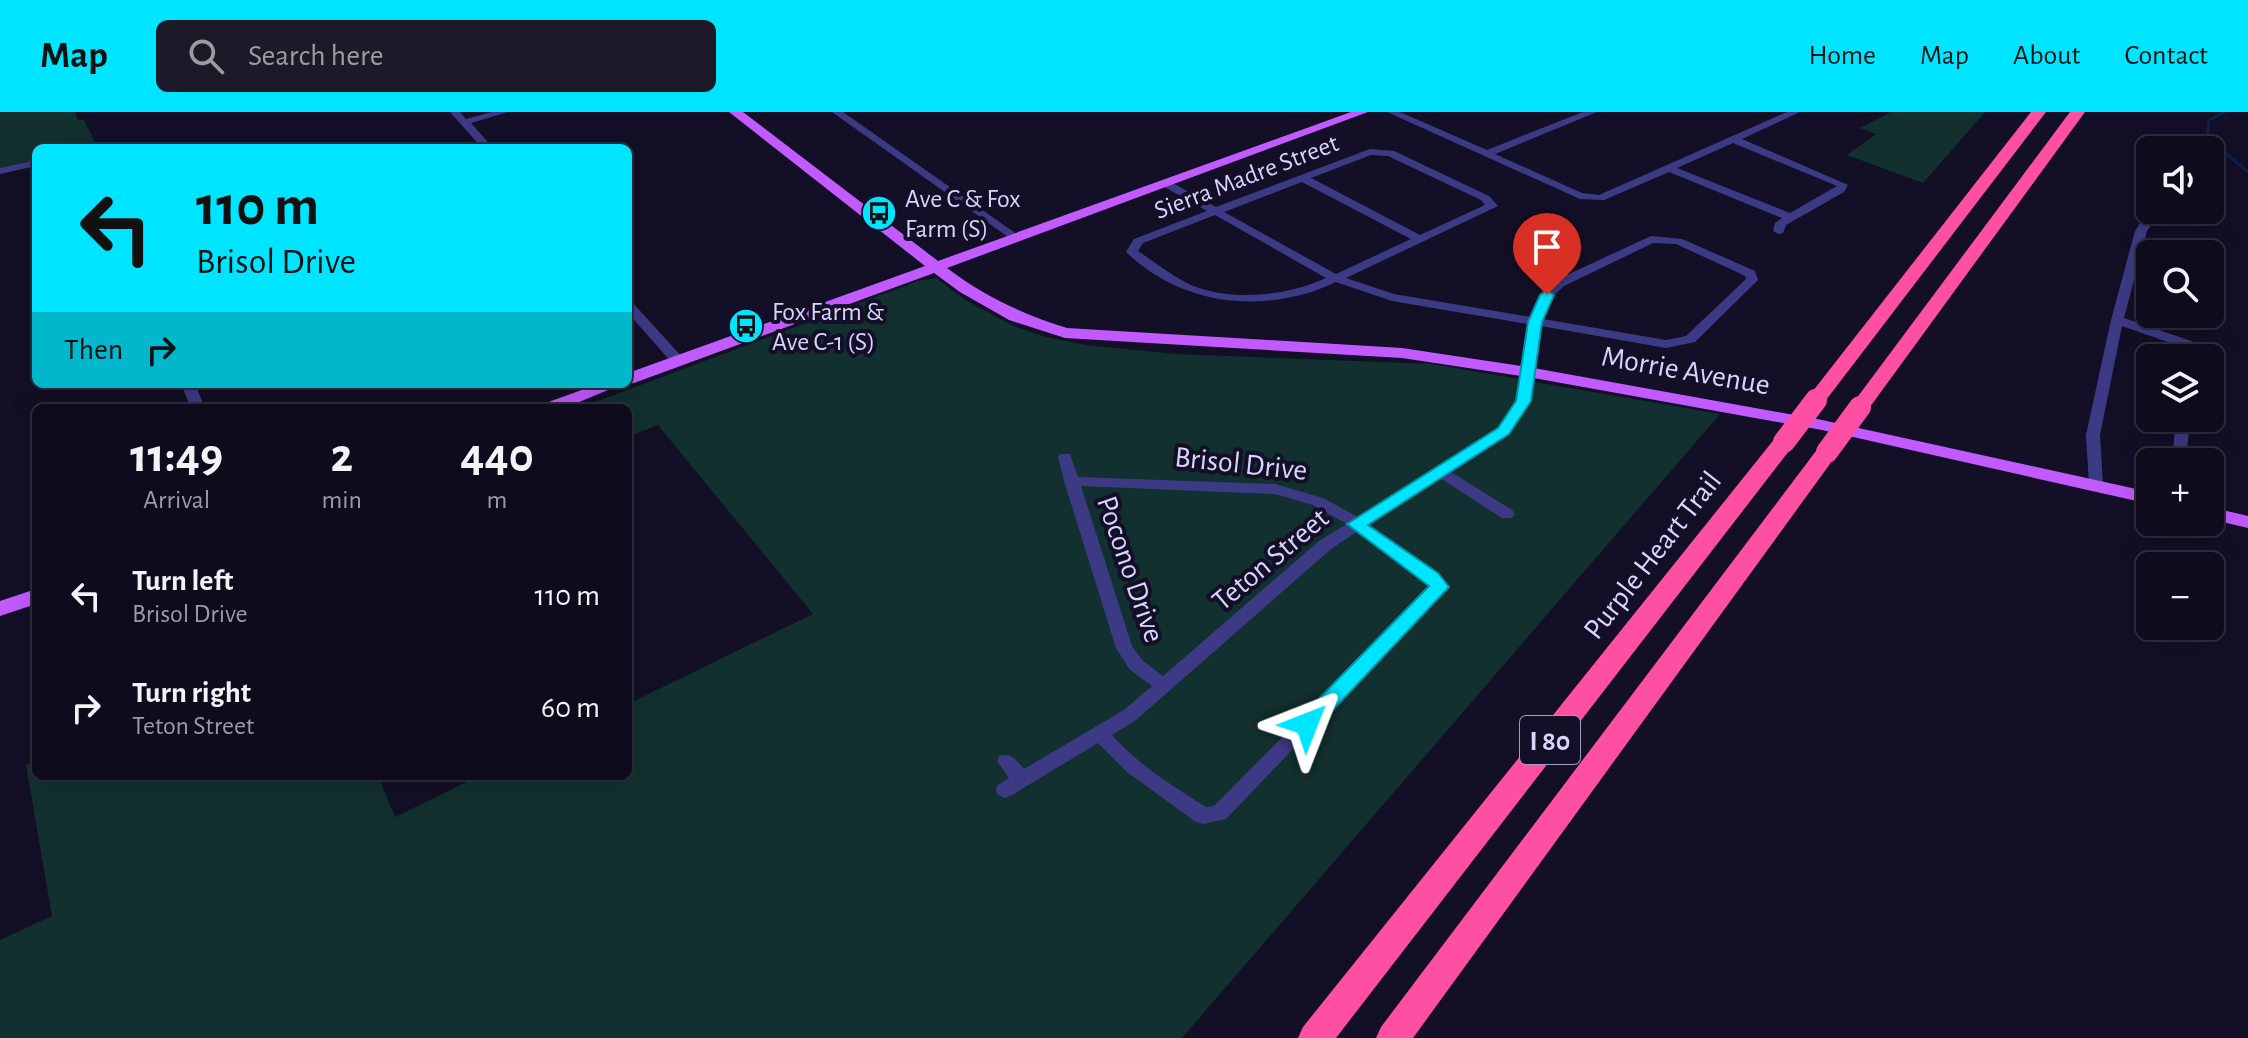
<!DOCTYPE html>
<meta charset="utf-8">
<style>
:root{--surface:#0e0b1c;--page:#1c1929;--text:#f1f3f6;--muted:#9b9ba3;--line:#2e2b3b;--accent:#00e5ff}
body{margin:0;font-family:"Alegreya Sans",sans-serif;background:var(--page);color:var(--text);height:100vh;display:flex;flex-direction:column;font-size:30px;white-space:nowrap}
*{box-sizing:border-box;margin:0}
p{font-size:26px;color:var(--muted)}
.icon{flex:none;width:44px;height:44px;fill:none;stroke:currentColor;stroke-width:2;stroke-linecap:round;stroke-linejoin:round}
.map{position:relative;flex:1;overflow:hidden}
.panel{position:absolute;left:32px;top:292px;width:600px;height:376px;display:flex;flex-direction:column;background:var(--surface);border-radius:12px;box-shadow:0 8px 32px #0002,0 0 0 2px var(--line)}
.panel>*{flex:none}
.hud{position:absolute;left:32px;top:32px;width:600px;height:244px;border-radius:12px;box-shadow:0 8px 32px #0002,0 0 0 2px var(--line);background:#00e5ff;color:#111;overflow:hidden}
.controls{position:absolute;left:2136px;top:24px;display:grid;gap:16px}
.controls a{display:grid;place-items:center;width:88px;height:88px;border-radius:12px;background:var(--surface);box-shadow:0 8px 32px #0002,0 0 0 2px var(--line);font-size:40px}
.pin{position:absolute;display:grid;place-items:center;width:68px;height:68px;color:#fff;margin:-82px -34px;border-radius:50% 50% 50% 0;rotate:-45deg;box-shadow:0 0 8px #0007}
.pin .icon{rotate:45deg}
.me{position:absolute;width:88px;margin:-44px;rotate:45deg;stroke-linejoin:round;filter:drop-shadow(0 0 6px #0008)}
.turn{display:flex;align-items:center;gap:28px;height:168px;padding:0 32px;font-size:36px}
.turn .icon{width:104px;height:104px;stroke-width:2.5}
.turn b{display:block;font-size:56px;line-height:68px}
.then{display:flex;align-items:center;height:76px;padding:0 32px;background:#0003;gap:16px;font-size:30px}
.eta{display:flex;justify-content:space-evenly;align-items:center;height:136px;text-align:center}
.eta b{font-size:48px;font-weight:700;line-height:56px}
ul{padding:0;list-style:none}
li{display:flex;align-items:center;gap:24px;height:112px;padding:0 32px}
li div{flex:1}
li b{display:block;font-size:30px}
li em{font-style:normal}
header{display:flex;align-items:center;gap:48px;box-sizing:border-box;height:112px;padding:0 40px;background:var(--accent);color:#111}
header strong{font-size:38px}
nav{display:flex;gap:44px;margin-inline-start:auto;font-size:28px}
.search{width:560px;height:72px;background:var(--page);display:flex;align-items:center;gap:20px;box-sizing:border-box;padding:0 28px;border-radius:12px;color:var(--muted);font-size:30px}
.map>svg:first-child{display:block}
.green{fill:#12302f}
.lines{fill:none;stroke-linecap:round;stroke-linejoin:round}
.stream{stroke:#0c2248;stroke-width:3}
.minor{fill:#3d3a85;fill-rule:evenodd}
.major{fill:#c25bff;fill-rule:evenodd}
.highway{fill:#ff4fa3;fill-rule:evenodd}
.highway-bridge{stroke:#ff4fa3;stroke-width:22}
.route{fill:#00e5ff;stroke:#0095a6;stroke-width:2}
.labels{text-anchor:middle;stroke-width:8;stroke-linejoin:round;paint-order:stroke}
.far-street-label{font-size:26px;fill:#d9d4ff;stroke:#130f26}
.far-poi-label{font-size:26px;fill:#d9d4ff;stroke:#130f26;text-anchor:start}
.shield{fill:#130f26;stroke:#9e99be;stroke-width:2}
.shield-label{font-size:28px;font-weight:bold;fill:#d9d4ff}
.street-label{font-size:30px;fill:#d9d4ff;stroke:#130f26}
</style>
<header>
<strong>Map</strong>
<div class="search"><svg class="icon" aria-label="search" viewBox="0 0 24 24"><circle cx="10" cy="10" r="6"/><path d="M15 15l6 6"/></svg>Search here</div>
<nav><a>Home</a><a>Map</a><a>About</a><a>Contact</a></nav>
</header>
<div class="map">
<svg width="2248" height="926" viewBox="0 0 2248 926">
<rect width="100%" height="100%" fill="#130f26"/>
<g class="green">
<path d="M0,0h75l3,8h6l13,26 -61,2v12l-36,8z"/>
<path d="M1891,0h94l-62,71 -76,-28 29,-21 -16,-6z"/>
<path d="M936,166l31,23 47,25 32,11 40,8 90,9 256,10 288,50 -538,624h-1182v-98l52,-24 -26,-151 10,-4v15h342l17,41 84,-41h149v-72l185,-90 -155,-189 -30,12v-29h-49l339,-127z"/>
</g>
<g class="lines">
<path class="stream" d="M2225,0l-16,8 -2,17 41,35"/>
<g class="minor">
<path d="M450,0h10l6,7 26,-7h16l-37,11 22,25h-11z"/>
<path d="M832,0h11l178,125 -10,2z"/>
<path d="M1387,0h13l87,38 96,-38h14l-102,42 87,39 17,2 188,-83h13l-58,27 106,46 -4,7 -58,33 -3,8 -4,1 -6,-3 2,-8 7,-5 -113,-46 -65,28 -24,-1zM1733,31l104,43 -47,27 -113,-45z"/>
<path d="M1370,37l24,2 95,45 9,10 -152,72 48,16 137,23 10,-22 15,-15 95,-44 31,3 73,32 3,9 -63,62 -29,6 -125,-22 -10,75 -22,33 -58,38 61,38 3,4 -3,4h-10l-62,-40 -71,46 69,49 10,14 -222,232 -23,5 -7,-2 -69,-50 -29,-29 -86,52 -7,3 -7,-3 -2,-5 2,-5 11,-7 -12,-17 2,-5c13,-4 17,4 25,13l100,-59 28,-24 -22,-16 -14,-22 -52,-167 -6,-24 2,-3h10l8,23 197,7 48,14 35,19 141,-89 18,-27 11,-77 -136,-23 -56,-19c-69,33 -153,25 -210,-30l8,-13 73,-28 -46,-26v-4h8l47,26zM1371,43l17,1 93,44 4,5 -65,30 -109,-57zM1302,70l109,57 -75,35 -112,-62zM1215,103l111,63c-39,18 -94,24 -135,7 -19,-9 -35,-22 -53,-34l5,-8zM1653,131l23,1 61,28 8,4 1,3 -60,57 -20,4 -123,-21 9,-22 12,-11zM1081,374l194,8 38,11 34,19 -28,17 -156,135 -21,-16 -10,-14zM1358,419l73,56 -217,219 -8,1c-33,-21 -68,-42 -94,-72l24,-15 195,-171z"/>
<path d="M36,48v6l-36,8v-6z"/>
<path d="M2150,96v2h10l-13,21 -23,87 70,24 1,16h-14l1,-11 -60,-21 -22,109 3,50 -7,5 -7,-5 -3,-50 25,-115 24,-89z"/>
<path d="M628,189l4,1 51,56v6h-10l-45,-51z"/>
<path d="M181,272h14l10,24h-14z"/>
<path d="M2176,306h14l-4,44h-14z"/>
</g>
<g class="major">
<path d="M729,0h14l195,149 413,-149h17l-421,156c37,28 75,46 120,60l335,20 126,19 294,53 328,72v12l-328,-74 -294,-53 -126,-19 -337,-20 -56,-18 -49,-28 -26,-19 -300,110 -6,1v-11l297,-107z"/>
<path d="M598,272h24l-57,24h-25l3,-4z"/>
<path d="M2210,395l38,9v12l-38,-9z"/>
<path d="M36,477v15l-36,12v-15z"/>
</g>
<g class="highway">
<path d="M2031,0h15l-223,292h-14l-3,-4 3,-4z"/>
<path d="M2070,0h15l-218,299h-14l-3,-4 3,-4z"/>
<path d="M1784,323l11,7 -3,5 -456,591h-38l5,-11 473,-590z"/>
<path d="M1827,333l8,2 3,5 -3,5 -422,581h-37l5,-11 438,-580z"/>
</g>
<g class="highway-bridge">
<path d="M1784,330l32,-42"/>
<path d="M1827,340l33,-45"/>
</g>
</g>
<path class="route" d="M1547,178l7,5 -12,27 -11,79 -22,33 -141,91 70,48 11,14 -135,143h-15l-3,-6 3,-5 130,-133 -82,-62 151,-96 18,-27 12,-79 12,-27z"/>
<defs>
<g id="bus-disc" transform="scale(1.8)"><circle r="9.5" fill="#00e5ff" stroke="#130f26"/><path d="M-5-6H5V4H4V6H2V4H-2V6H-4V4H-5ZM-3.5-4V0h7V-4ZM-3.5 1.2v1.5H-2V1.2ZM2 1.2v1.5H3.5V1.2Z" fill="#111"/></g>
</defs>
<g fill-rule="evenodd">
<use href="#bus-disc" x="879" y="101"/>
<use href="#bus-disc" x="746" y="214"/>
</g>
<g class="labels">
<g class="far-street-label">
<text transform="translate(1246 64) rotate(-21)" y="9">Sierra Madre Street</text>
</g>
<g class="far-poi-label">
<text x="905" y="95">Ave C &amp; Fox<tspan x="905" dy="30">Farm (S)</tspan></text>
<text x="772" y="208">Fox Farm &amp;<tspan x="772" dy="30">Ave C-1 (S)</tspan></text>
</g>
<rect class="shield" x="1520" y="604" width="60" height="48" rx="6"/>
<g class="shield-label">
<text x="1550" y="638">I 80</text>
</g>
<g class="street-label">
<text transform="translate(1686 258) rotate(10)" y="10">Morrie Avenue</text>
<text transform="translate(1241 351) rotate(6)" y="10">Brisol Drive</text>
<text transform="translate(1652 443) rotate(-52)" y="10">Purple Heart Trail</text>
<text transform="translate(1270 447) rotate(-40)" y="10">Teton Street</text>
<text transform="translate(1131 457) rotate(71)" y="10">Pocono Drive</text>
</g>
</g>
</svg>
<div class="controls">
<a><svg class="icon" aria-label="sound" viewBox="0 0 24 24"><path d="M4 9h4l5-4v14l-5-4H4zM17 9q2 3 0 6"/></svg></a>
<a><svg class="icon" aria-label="search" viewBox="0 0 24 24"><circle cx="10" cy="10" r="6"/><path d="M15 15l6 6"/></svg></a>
<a><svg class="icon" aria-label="layers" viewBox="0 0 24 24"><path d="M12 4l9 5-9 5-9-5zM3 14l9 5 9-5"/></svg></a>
<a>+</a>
<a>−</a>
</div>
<div class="pin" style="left:1547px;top:183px;background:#d93025"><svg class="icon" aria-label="arrive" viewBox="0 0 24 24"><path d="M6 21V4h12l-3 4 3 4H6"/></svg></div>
<svg class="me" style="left:1307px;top:612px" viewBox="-20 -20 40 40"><path d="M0-17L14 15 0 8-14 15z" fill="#00e5ff" stroke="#fff" stroke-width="4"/></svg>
<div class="hud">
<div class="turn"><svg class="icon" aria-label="left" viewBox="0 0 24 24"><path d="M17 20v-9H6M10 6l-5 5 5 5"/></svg><div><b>110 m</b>Brisol Drive</div></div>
<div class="then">Then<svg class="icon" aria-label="right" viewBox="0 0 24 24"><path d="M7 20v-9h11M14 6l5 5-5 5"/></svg></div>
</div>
<section class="panel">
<div class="eta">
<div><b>11:49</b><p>Arrival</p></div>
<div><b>2</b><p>min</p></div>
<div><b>440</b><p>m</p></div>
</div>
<ul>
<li><svg class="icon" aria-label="left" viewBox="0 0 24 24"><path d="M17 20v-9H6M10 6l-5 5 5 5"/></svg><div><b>Turn left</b><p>Brisol Drive</p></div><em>110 m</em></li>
<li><svg class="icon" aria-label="right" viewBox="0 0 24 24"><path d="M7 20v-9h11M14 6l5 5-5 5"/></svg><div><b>Turn right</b><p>Teton Street</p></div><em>60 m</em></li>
</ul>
</section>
</div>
